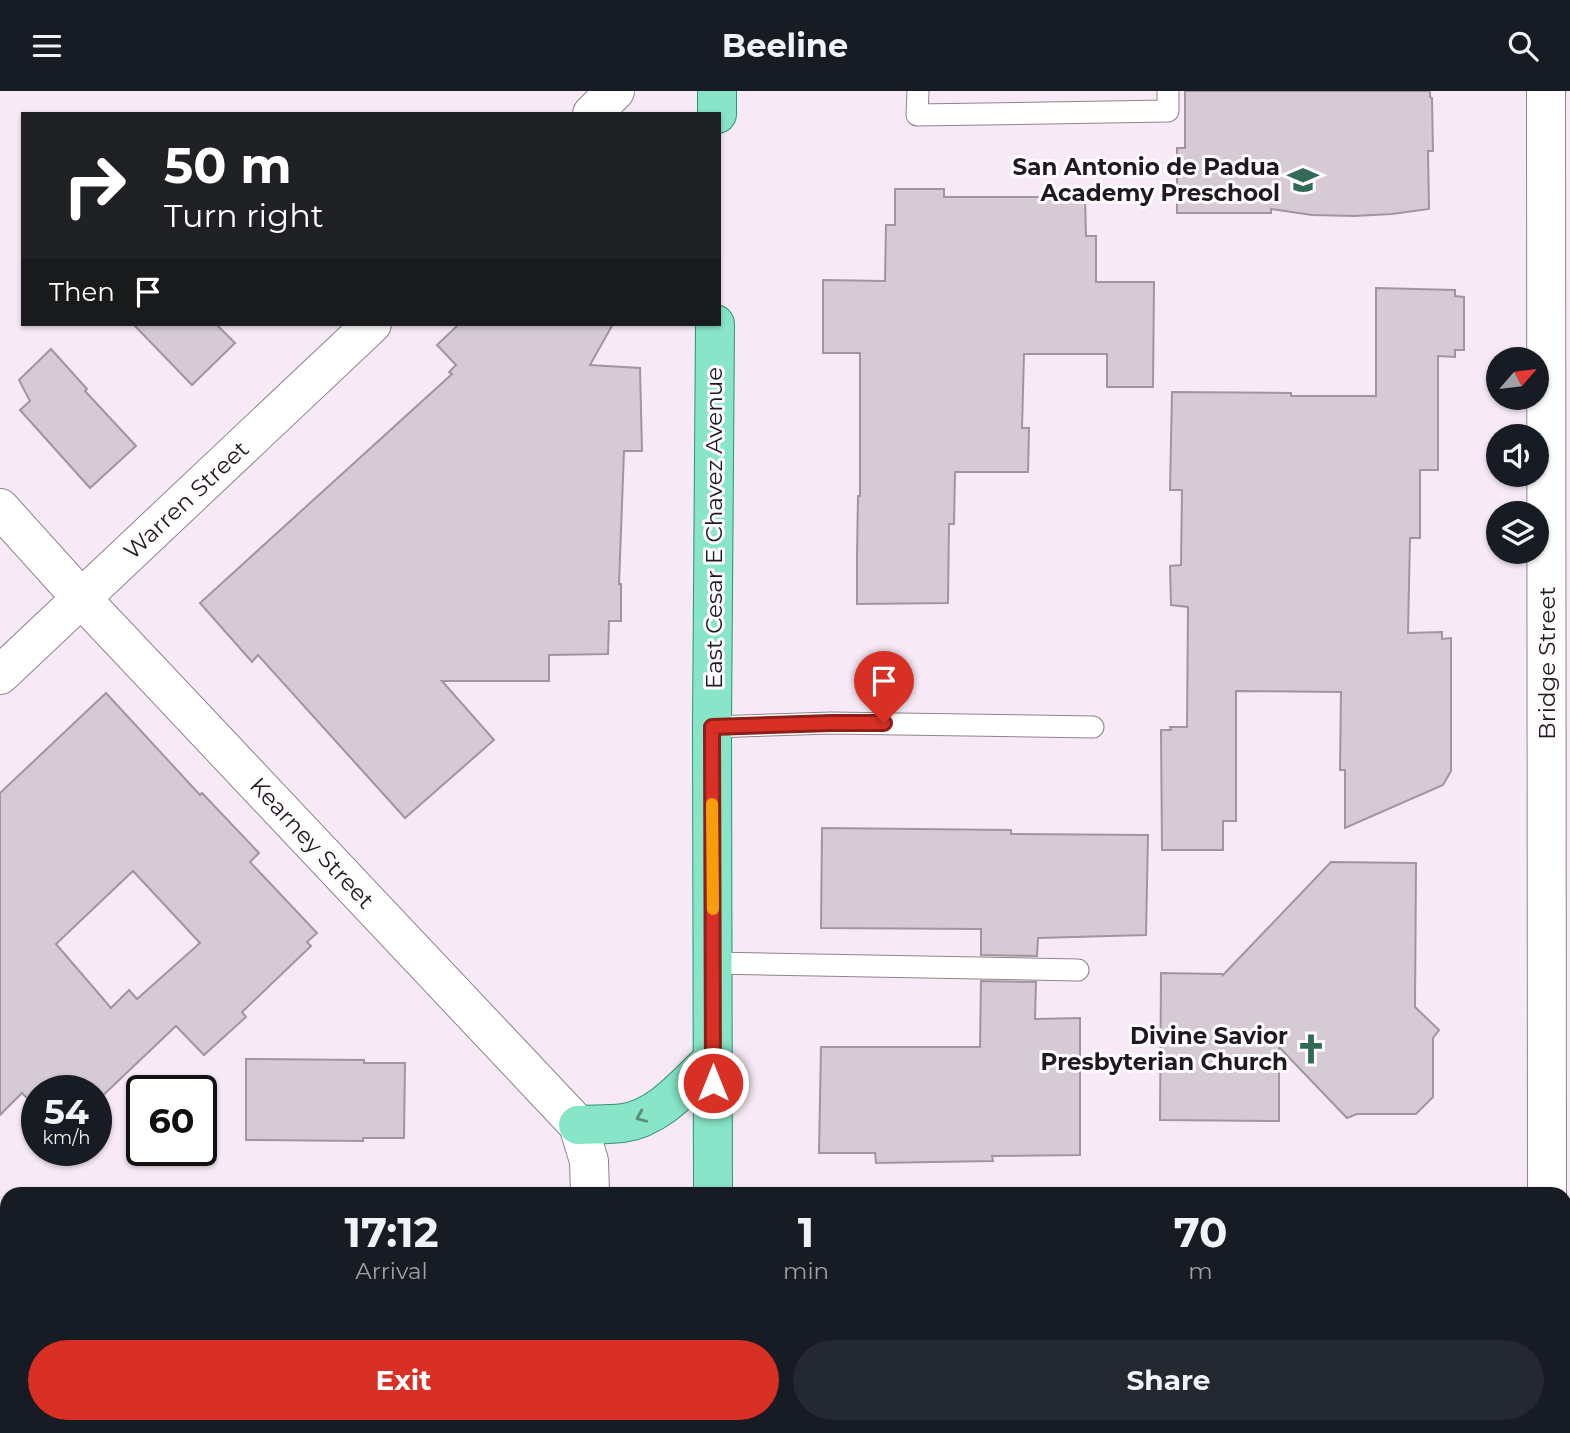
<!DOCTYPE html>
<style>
:root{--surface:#171b24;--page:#242831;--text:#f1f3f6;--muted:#9ea1a6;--accent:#d93025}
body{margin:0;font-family:Montserrat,sans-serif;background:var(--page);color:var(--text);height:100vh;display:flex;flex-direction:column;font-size:26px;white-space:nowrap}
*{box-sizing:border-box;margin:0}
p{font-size:23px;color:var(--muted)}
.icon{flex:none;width:38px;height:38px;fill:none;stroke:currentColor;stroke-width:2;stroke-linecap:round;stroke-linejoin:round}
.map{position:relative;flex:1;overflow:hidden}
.details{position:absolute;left:0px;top:1096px;width:1572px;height:247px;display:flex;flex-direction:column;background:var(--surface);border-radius:21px 21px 0 0;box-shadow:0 2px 5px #0004}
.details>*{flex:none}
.guide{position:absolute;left:21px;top:21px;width:700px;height:214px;border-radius:0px;box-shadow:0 2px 5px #0004;background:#202124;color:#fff;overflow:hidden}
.needle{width:46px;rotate:62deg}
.controls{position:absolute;left:1486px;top:256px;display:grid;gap:14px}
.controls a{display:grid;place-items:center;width:63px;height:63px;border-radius:50%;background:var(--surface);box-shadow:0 2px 5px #0004;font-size:35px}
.speed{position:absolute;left:21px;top:984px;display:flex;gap:14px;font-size:35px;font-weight:700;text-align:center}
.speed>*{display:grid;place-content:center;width:91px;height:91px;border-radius:50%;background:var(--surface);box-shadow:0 2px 5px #0004;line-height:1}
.speed small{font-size:18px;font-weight:400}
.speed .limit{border:4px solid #111;border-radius:10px;background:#fff;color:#111}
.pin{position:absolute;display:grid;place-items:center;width:60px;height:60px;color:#fff;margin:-72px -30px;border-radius:50% 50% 50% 0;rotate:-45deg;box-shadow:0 0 7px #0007}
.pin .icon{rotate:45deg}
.me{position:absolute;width:77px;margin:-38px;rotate:0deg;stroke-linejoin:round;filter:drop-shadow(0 0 5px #0008)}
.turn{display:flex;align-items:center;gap:24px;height:147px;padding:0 28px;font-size:32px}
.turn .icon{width:91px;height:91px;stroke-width:2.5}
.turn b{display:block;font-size:49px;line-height:60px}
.then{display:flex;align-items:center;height:66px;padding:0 28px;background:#0003;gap:14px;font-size:26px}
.eta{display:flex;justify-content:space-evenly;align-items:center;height:119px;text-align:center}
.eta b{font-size:42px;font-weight:700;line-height:49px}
.button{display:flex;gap:14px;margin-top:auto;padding:14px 28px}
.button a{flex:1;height:80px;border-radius:42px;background:var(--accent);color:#fff;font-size:28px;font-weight:700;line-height:80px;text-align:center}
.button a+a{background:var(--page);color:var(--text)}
header{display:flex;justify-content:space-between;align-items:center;height:91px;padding:0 28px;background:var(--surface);font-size:32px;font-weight:700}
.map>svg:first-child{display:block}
.building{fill:#d6cad5;stroke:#a195a0;stroke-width:2;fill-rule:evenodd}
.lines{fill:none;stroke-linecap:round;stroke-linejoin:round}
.service-casing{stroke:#8f848e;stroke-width:23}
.minor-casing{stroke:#8f848e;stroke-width:40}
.tertiary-casing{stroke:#8f848e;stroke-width:40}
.primary-casing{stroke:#309373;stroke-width:40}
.service{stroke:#fff;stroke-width:21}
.minor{stroke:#fff;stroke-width:38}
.tertiary{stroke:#fff;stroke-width:38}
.primary{stroke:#88e5c7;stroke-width:38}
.oneway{stroke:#598a7b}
.route-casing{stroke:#8d1f18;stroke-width:18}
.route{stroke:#d93025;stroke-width:12}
.slow{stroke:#f59e0b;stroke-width:12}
.labels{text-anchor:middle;stroke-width:6;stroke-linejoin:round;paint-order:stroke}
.poi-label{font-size:23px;font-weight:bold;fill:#1f1a1e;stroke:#fefbfe;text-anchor:end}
.street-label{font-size:23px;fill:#1f1a1e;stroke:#fefbfe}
</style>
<header><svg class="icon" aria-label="menu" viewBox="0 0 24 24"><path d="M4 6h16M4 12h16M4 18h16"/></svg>Beeline<svg class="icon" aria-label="search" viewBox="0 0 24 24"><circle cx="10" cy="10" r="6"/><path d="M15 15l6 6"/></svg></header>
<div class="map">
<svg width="1570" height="1342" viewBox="0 0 1570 1342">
<rect width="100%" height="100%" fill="#f7eaf6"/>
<g class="building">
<path d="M1185,0h245v6l2,1 1,53h-5l1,58 -37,5 -38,2 -42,-1 -41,-6v4h-94v-65h8z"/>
<path d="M895,98h49v8h141l1,39h10v46h58l-1,105h-46v-33h-83l-2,74h7l-1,44h-73l-1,52h-5l-1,79 -91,1v-49l1,-59h2v-143h-37v-73l62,1 1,-56h9z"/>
<path d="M1376,197l79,2v6l9,1v53h-9v7l-17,-1v114h-18v68h-10l-2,95 34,-1v7l9,-1v133l-8,14 -98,43v-58h-5l1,-78 -105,-1v130h-13v29h-61l-1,-120h10l-1,-3h17l1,-120 -17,-2 -1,-39 11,-1 1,-75h-12l2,-98 119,1v3h85z"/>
<path d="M133,233h83l19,19 -43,42z"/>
<path d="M459,233h154l-23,41 50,3 2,83h-18l-5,133h2v37h-12l-1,33 -59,1v26h-107l52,59 -89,78 -147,-163 -6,7 -52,-59 252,-229 -3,-2 7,-7 -19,-20z"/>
<path d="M51,258l36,40 -2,2 51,55 -46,42 -70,-78 10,-9 -11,-21z"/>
<path d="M106,602l94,102 2,-2 57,60 -9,9 67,71 -10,9 4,4 -69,66 4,5 -42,38 -28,-29 -80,76v-12h-59v18l-15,-15 -22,22v-322zM133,780l67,72 -63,56 -8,-9 -18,18 -55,-64z"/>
<path d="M822,737l189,2v4l137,1 -2,100 -108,3 -1,18 -56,-1v-26l-160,-1z"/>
<path d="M1331,771l85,1 -1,144 24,23 -6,8v59l-17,17h-59l-10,4 -68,-71v74l-119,-1 1,-147 62,1v1z"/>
<path d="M981,890l55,1 -1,37 45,-1v137l-88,1 1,5 -117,2 -1,-10h-56l2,-106h159z"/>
<path d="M246,968l118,1v3h41l-1,75h-41v3l-117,-1z"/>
</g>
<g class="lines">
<g class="service-casing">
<g id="service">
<path d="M918,0l-1,24 251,-4v-20"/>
<path d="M712,636l119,-4 262,4"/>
<path d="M713,872l365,7"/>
</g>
</g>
<g class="minor-casing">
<g id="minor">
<path d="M1546,0l1,1102"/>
<path d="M592,23l23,-23"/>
<path d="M0,417l82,91 496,526 11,36 1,32"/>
<path d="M0,584l372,-351"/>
<path d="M1564,1163h6"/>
</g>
</g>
<g class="tertiary-casing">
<g id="tertiary">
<path d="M0,1145h7"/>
<path d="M1546,1342v-7"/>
</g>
</g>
<g class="primary-casing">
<g id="primary">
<path d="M717,23v-23"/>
<path d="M578,1034c15,-1 30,0 45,-2 37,-5 64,-40 90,-64"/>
<path d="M713,1102l-1,-466 3,-403"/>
<path d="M714,1335v7"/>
</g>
</g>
<use href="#service" class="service"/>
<use href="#minor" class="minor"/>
<use href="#tertiary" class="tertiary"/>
<use href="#primary" class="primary"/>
</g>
<defs><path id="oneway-chevron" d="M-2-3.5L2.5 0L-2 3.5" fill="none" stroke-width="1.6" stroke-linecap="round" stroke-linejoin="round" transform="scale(1.75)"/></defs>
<use class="oneway" href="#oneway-chevron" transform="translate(641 1026) rotate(157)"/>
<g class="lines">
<g class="route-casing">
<path id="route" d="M713,992l-1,-356 119,-4h53"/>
</g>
<use href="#route" class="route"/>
<path class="slow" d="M712,713l1,105"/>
</g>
<defs>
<g id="school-bare" transform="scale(2.415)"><path d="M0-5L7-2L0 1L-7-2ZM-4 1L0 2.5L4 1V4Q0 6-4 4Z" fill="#316b55" stroke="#fefbfe" stroke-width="2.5" paint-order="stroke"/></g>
<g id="church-bare" transform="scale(2.415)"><path d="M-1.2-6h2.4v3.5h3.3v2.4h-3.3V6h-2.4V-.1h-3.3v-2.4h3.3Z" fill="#316b55" stroke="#fefbfe" stroke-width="2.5" paint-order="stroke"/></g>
</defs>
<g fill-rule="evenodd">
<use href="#school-bare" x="1303" y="89"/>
<use href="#church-bare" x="1311" y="958"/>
</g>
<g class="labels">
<g class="poi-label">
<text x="1280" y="84">San Antonio de Padua<tspan x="1280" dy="26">Academy Preschool</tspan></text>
<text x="1288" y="953">Divine Savior<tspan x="1288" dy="26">Presbyterian Church</tspan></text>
</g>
<g class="street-label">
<text transform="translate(186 409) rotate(-43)" y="8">Warren Street</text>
<text transform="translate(714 437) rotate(-90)" y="8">East Cesar E Chavez Avenue</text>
<text transform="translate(1547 572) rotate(-90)" y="8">Bridge Street</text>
<text transform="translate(312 752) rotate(47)" y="8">Kearney Street</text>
</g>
</g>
</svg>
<div class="controls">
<a><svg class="needle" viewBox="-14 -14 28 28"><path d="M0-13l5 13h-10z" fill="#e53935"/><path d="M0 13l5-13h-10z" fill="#9ea1a6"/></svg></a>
<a><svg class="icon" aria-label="sound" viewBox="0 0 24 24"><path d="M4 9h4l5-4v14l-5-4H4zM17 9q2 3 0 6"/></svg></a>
<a><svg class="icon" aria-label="layers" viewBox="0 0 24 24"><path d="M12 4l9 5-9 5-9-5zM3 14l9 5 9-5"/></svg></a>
</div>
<div class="speed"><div>54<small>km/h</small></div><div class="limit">60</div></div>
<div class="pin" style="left:884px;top:632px;background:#d93025"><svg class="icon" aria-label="arrive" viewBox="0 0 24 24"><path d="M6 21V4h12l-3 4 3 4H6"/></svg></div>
<svg class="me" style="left:713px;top:992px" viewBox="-20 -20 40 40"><circle r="17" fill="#d93025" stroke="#fff" stroke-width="3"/><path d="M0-11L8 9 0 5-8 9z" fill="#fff"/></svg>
<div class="guide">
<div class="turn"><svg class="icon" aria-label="right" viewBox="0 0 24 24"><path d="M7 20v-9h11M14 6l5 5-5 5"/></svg><div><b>50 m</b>Turn right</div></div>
<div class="then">Then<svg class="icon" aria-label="arrive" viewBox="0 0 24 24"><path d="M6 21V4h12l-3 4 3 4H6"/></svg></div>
</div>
<section class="details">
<div class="eta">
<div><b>17:12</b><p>Arrival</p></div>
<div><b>1</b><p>min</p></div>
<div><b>70</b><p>m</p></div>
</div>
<div class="button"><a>Exit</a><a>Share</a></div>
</section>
</div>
